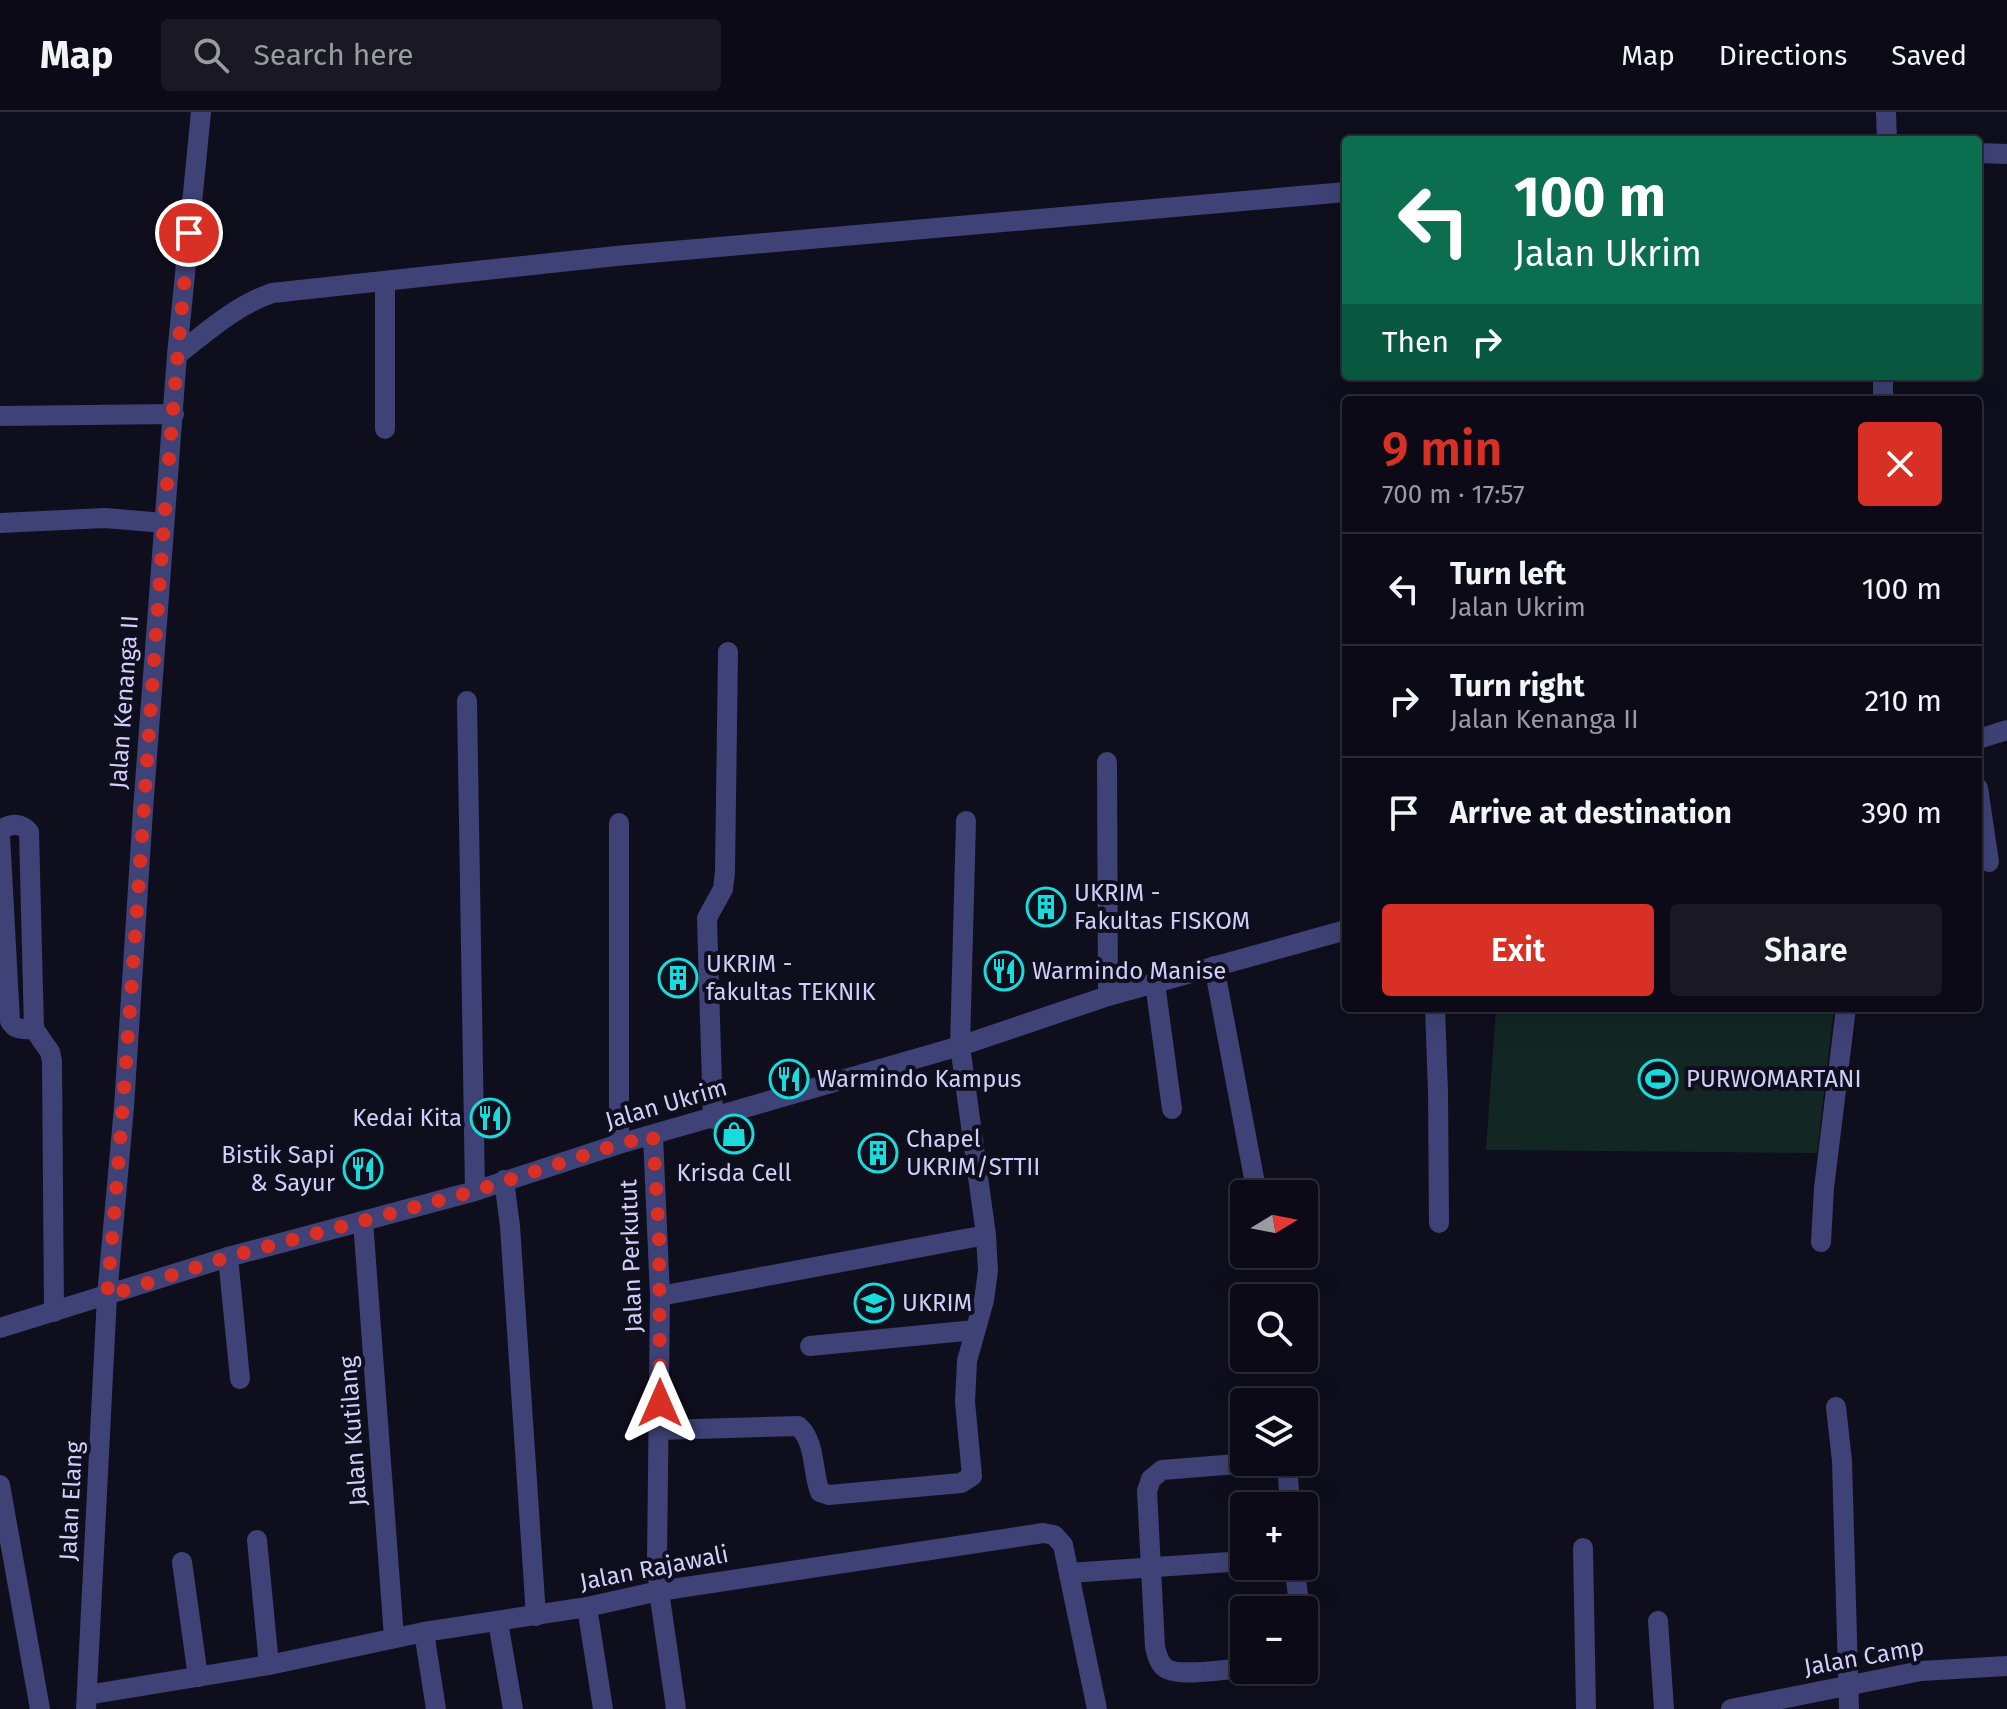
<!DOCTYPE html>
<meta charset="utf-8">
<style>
:root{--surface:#0b0a16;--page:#191823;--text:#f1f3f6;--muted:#9a9aa1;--line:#2b2b35;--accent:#d93025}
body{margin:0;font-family:"Fira Sans",sans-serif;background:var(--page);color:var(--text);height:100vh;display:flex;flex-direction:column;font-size:30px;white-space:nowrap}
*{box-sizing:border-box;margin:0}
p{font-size:26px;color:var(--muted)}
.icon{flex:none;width:44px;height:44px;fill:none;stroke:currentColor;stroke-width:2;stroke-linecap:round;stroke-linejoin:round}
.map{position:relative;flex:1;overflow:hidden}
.sheet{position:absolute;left:1342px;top:284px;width:640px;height:616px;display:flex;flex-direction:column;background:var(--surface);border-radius:8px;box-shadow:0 8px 32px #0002,0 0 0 2px var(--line)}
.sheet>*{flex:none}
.hud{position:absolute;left:1342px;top:24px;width:640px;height:244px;border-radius:8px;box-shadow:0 8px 32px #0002,0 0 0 2px var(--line);background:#0b6e4f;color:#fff;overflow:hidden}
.needle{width:52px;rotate:80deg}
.buttons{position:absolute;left:1230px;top:1068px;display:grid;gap:16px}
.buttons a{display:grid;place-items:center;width:88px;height:88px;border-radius:8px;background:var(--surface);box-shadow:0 8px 32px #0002,0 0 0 2px var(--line);font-size:40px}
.pin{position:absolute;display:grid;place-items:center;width:68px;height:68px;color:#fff;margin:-34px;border:4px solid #fff;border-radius:50%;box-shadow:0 2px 8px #0007}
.me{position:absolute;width:88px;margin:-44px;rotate:0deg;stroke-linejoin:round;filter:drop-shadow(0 0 6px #0008)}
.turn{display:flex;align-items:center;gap:28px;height:168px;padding:0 40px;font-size:36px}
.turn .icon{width:104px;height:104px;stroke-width:2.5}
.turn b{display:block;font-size:56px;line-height:68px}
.then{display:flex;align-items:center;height:76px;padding:0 40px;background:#0003;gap:16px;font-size:30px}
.round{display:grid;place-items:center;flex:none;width:84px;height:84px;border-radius:8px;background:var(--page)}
.summary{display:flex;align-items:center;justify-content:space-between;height:136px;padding:0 40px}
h1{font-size:48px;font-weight:600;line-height:60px;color:var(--accent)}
.primary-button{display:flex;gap:16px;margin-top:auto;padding:16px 40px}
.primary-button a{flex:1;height:92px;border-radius:8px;background:var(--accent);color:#fff;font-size:32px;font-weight:600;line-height:92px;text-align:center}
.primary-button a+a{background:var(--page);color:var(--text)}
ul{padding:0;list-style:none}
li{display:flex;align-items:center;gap:24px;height:112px;padding:0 40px;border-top:2px solid var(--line)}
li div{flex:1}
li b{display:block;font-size:30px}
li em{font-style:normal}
header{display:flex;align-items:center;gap:48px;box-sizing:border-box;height:112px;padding:0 40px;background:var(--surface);border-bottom:2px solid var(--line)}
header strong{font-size:38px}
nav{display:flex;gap:44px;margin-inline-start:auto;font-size:28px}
.search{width:560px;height:72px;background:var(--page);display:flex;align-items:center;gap:20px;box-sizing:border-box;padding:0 28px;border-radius:8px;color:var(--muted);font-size:30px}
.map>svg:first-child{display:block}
.grass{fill:#122623}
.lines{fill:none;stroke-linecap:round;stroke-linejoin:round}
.minor{stroke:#3e4276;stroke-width:20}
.route{stroke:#d93025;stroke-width:14;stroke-dasharray:0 25.2}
.labels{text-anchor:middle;stroke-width:8;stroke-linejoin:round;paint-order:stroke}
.street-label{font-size:24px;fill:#d0cff9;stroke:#0f0e1d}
.poi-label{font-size:24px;fill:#d0cff9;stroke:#0f0e1d;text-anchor:start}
</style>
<header>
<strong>Map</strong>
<div class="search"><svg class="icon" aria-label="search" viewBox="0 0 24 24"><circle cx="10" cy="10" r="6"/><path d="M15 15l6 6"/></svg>Search here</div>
<nav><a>Map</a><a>Directions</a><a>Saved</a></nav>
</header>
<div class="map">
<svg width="2007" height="1597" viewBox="0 0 2007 1597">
<rect width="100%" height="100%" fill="#0f0e1d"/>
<path class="grass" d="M1496,896h338l-17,145 -331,-3z"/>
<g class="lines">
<g class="minor">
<path d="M1886,0l1,28"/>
<path d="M1978,41l29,1"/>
<path d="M385,170v147"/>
<path d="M177,243c31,-24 58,-49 95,-62l344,-37 730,-64"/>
<path d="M1883,288v-24"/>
<path d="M0,304l174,-2"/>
<path d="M0,411l105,-5 59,5"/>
<path d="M467,589l8,490"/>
<path d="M1978,627l29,-9"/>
<path d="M1107,650l1,234"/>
<path d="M1978,676l11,74"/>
<path d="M619,711v321"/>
<path d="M0,723l10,186c6,10 13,8 24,8l16,23 2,9 2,251"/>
<path d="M0,723l2,-6c10,-6 20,-6 27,3l5,197"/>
<path d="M1214,854l43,228"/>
<path d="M1155,871l17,126"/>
<path d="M1435,896l3,84 1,131"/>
<path d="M713,1007l-6,-201 16,-29 2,-17 3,-220"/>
<path d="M653,1024l7,160 -3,265 2,30 17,118"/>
<path d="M504,1068l6,46 26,390"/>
<path d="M363,1109l31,416"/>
<path d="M1821,1130l3,-54 22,-180"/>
<path d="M228,1145l12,122"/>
<path d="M660,1184l326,-61"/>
<path d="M0,1216l228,-71 247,-66 144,-47 341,-98 148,-50 238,-66"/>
<path d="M810,1234l165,-16"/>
<path d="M1836,1295l6,54 7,248"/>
<path d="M660,1318l138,-4c18,15 14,46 22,66l9,3 132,-12 11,-7 -7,-74 2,-41 17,-61 4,-29 -2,-36 -26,-189 6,-225"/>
<path d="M1287,1350l3,44"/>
<path d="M0,1373l40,224"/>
<path d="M257,1428l12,125"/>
<path d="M1583,1436l3,161"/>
<path d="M182,1450l16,115"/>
<path d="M1294,1454l6,44"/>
<path d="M1069,1461l175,-12"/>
<path d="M587,1495l16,102"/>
<path d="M1658,1509l6,88"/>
<path d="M498,1510l15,87"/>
<path d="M424,1520l12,77"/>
<path d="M1244,1556c-18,1 -62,9 -77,1 -8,-4 -10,-14 -12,-22l-8,-156 4,-12 11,-9 100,-8"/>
<path d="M87,1583l182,-30 155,-33 163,-25 72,-16 384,-58 11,2 9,10 34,164"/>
<path d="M86,1597l21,-413 17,-189 19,-297 34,-455 24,-243"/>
<path d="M1731,1597l190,-38 86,-5"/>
</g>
</g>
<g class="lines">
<path class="route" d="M189,121c-35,354 -50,709 -82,1063l121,-39 247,-66 144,-47 34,-8 6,100 1,167"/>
</g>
<defs>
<g id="building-ring" transform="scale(2)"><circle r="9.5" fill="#0f0e1d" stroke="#19dbdb" stroke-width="1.5"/><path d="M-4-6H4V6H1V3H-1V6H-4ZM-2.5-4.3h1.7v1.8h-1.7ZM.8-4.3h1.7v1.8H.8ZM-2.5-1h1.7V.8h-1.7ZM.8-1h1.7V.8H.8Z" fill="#19dbdb"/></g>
<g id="restaurant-ring" transform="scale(2)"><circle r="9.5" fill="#0f0e1d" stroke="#19dbdb" stroke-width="1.5"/><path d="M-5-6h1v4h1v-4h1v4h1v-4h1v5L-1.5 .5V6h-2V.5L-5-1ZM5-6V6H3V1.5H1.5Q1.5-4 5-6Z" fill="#19dbdb"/></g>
<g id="stadium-ring" transform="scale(2)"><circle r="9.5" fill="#0f0e1d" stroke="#19dbdb" stroke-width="1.5"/><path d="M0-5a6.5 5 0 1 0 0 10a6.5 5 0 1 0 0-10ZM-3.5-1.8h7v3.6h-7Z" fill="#19dbdb"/></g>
<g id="shop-ring" transform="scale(2)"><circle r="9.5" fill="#0f0e1d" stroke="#19dbdb" stroke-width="1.5"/><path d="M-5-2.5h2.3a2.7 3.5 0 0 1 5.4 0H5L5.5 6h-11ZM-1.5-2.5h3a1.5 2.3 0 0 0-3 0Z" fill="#19dbdb"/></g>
<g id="university-ring" transform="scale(2)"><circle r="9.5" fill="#0f0e1d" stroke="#19dbdb" stroke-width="1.5"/><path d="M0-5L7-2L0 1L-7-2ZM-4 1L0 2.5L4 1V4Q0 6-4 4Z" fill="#19dbdb"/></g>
</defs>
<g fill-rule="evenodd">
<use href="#building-ring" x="1046" y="795"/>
<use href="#restaurant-ring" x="1004" y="859"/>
<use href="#building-ring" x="678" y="866"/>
<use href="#restaurant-ring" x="789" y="967"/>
<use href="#stadium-ring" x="1658" y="967"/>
<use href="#restaurant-ring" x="490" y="1006"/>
<use href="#shop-ring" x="734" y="1022"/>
<use href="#building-ring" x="878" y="1041"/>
<use href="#restaurant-ring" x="363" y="1057"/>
<use href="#university-ring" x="874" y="1191"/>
</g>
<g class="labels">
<g class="street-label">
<text transform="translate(124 590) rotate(-86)" y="8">Jalan Kenanga II</text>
<text transform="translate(666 992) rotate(-16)" y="8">Jalan Ukrim</text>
<text transform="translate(631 1144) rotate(-92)" y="8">Jalan Perkutut</text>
<text transform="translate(353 1319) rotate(-94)" y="8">Jalan Kutilang</text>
<text transform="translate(71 1389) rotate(-87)" y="8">Jalan Elang</text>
<text transform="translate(654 1456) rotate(-11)" y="8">Jalan Rajawali</text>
<text transform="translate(1864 1545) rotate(-10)" y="8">Jalan Camp</text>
</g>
<g class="poi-label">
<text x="1074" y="789">UKRIM -<tspan x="1074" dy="28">Fakultas FISKOM</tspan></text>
<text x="706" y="860">UKRIM -<tspan x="706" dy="28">fakultas TEKNIK</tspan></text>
<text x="1032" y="867">Warmindo Manise</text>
<text x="817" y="975">Warmindo Kampus</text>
<text x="1686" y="975">PURWOMARTANI</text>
<text x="462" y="1014" text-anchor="end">Kedai Kita</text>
<text x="906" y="1035">Chapel<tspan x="906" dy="28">UKRIM/STTII</tspan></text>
<text x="335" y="1051" text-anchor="end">Bistik Sapi<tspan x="335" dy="28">&amp; Sayur</tspan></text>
<text x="734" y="1069" text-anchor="middle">Krisda Cell</text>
<text x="902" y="1199">UKRIM</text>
</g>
</g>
</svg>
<div class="buttons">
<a><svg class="needle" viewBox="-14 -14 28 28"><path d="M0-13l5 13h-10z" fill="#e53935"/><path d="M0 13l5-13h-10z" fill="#9a9aa1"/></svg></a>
<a><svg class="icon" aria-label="search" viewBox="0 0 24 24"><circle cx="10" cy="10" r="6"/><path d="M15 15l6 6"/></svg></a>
<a><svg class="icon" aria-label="layers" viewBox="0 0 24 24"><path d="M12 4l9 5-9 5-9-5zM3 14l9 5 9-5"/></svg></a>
<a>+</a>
<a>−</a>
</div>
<div class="pin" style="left:189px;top:121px;background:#d93025"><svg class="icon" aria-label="arrive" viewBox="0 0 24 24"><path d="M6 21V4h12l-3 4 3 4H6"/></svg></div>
<svg class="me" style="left:660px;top:1291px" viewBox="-20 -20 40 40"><path d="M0-17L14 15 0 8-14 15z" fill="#d93025" stroke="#fff" stroke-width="4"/></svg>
<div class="hud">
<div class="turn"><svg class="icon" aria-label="left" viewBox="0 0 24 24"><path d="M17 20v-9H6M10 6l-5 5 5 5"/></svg><div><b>100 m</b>Jalan Ukrim</div></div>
<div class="then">Then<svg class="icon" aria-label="right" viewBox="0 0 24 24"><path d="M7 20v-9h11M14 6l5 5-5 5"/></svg></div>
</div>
<section class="sheet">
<div class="summary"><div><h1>9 min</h1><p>700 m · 17:57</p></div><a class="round" style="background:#d93025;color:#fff"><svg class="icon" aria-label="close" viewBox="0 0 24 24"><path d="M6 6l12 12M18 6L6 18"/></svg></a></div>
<ul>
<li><svg class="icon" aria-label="left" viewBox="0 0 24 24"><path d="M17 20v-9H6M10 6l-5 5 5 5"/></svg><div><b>Turn left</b><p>Jalan Ukrim</p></div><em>100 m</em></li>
<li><svg class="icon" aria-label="right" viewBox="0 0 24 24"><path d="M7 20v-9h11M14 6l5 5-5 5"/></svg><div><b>Turn right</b><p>Jalan Kenanga II</p></div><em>210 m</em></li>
<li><svg class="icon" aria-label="arrive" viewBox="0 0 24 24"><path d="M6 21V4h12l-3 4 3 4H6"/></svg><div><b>Arrive at destination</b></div><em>390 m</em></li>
</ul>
<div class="primary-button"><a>Exit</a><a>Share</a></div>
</section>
</div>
